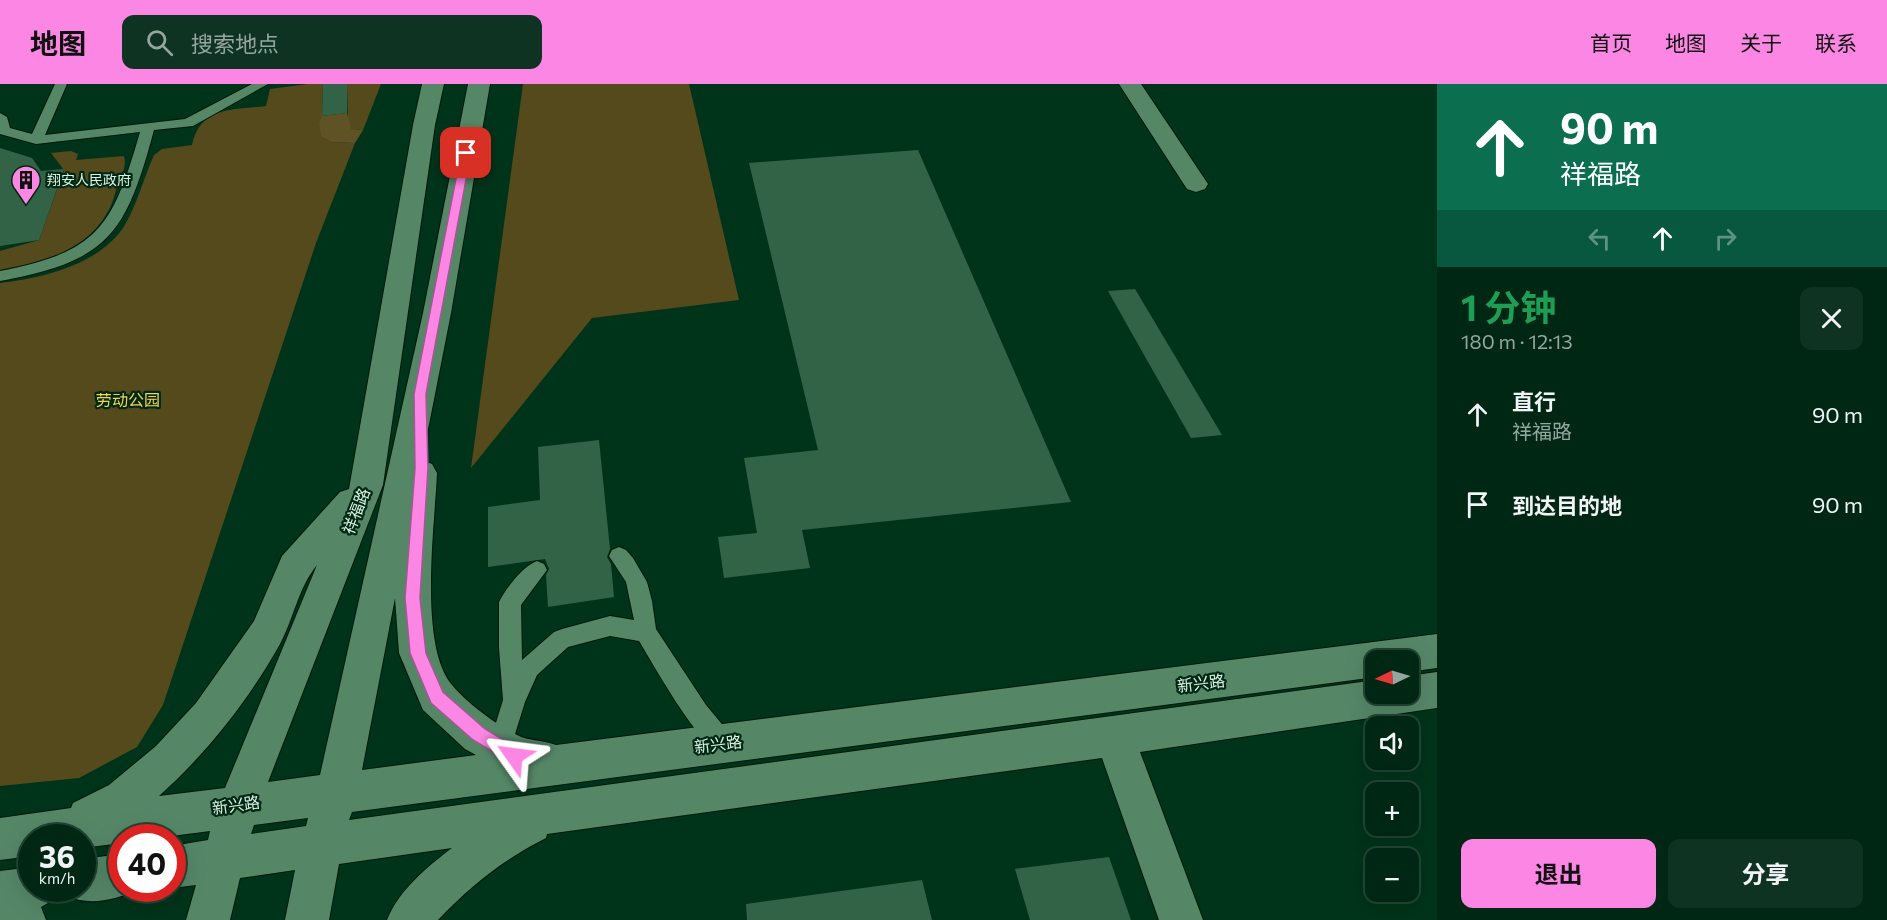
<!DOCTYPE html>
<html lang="zh">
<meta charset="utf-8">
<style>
:root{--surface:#002714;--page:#0e3322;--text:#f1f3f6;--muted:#95a5a0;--line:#224434;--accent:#fc86e3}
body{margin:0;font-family:Commissioner,"Noto Sans SC",sans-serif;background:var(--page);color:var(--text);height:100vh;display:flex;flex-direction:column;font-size:22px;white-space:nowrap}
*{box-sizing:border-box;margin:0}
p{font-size:20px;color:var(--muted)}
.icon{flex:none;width:33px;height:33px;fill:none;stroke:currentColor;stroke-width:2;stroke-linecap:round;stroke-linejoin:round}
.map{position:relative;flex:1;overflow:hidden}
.drawer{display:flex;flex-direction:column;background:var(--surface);width:450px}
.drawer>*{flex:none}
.banner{background:#0b6e4f;color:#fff;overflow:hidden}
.needle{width:39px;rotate:265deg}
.buttons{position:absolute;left:1365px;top:566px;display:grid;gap:12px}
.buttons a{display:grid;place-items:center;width:54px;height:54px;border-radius:12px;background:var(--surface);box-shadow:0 6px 24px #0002,0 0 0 2px var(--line);font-size:30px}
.speed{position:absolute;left:18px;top:740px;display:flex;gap:12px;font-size:30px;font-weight:700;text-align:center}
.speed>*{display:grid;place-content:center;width:78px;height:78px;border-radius:50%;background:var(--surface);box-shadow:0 6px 24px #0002,0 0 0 2px var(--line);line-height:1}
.speed small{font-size:15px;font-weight:400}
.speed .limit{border:9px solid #d22;background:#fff;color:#111}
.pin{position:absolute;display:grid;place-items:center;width:51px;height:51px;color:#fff;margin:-26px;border-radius:12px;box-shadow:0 3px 9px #0006}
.me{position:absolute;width:66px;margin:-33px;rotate:301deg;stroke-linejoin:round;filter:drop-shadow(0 0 4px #0008)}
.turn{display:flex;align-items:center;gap:21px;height:126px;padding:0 24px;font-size:27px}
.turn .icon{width:78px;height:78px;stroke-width:2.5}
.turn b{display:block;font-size:42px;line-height:51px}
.lanes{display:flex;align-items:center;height:57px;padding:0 24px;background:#0003;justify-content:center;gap:30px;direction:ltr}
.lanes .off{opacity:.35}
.round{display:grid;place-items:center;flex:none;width:63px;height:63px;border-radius:12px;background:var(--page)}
.summary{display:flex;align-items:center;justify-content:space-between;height:102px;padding:0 24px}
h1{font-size:36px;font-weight:700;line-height:45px;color:#1e9e55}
.primary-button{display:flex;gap:12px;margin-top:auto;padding:12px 24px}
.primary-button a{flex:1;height:69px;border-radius:12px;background:var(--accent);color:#111;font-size:24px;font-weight:700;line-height:69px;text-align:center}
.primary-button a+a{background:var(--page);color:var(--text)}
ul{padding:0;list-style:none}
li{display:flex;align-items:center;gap:18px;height:90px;padding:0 24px}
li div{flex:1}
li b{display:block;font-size:22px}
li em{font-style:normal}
header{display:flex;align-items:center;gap:36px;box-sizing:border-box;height:84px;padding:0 30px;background:var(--accent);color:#111}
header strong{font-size:28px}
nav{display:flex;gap:33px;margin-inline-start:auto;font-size:21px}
.search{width:420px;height:54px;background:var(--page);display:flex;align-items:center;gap:15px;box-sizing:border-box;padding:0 21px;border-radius:12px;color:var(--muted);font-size:22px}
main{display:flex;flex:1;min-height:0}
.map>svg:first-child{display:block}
.green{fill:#554a1c}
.forest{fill:#5f5326}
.building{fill:#326346}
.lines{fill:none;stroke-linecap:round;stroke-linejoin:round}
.lane-casing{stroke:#01180a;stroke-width:2}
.secondary-casing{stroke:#01180a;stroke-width:2}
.lane{fill:#558767;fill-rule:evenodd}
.secondary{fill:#558767;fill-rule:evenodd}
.route{fill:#fc86e3;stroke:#a45794;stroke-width:1.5}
.labels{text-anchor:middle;stroke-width:4.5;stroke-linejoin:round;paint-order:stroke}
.far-poi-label{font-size:14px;fill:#daf4e2;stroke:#012814;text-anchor:start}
.park-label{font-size:16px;fill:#f6d54a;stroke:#012814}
.street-label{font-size:16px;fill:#daf4e2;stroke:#012814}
</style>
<header>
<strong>地图</strong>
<div class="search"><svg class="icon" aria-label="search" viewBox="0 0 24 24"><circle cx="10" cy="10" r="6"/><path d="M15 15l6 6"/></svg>搜索地点</div>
<nav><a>首页</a><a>地图</a><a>关于</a><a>联系</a></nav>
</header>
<main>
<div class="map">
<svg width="1437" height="836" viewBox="0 0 1437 836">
<rect width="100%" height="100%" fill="#00341a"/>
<g class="green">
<path d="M308,0h15l-1,32 -3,5 13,21 23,1 -39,100 -153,462 -26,42 -58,31 -79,8v-503c43,-5 97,-18 123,-55 13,-20 21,-51 31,-73l8,-6 30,-4c8,-39 42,-35 74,-39l4,-17z"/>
<path d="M347,0h34l-18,46 -12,-1 -3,-6z"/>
<path d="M523,0h166l50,216 -147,18 -121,150z"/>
<path d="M71,67l7,3 -2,6 48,-4c3,11 -3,21 -7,31 -3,9 -5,19 -10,26 -21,38 -67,51 -107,57v-19l39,-11 25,-70 -13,-17z"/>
</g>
<path class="forest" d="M347,29l4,16 12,1 -8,13 -23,-1 -11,-6 -2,-15 3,-5z"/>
<g class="building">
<path d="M323,0h24v29l-25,3z"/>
<path d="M0,64l32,10 9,13 23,-2 -25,71 -39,6z"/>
<path d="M918,66l153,352 -269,28 8,38 -86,10 -6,-41 39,-4 -13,-75 74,-8 -69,-287z"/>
<path d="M1135,205l87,146 -31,3 -83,-147z"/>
<path d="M599,356l11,109 -3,8 4,7 3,33 -66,10 -2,-32 3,-6 -4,-10 -57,8v-60l52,-7 -2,-53z"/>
<path d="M1109,773l22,63h-101l-15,-51z"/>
<path d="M922,796l10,40h-185l-1,-16z"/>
</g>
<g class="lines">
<g class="lane-casing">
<g id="lane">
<path d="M55,0h12l-22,51 140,-16 67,-35h16l-75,42 -39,4c-28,104 -45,131 -154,151v-10c100,-19 113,-46 140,-139l-104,12 -36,-10v-21l7,4 3,11 22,6z"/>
<path d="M619,463l7,3 7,8 14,24 5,19 4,28 50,76 25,30 4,8 -4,8 -8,4c-26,-11 -68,-88 -84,-114l-29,-5 -42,11 -31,28 -12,27 -19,61 -8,4 -8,-4 -4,-8 17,-55 -4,-52v-46c7,-14 24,-36 38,-41l7,3 3,6 -26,35 1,55 32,-28 8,-3 48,-13 24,4 -8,-38 -17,-26 3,-6z"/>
</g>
</g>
<g class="secondary-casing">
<g id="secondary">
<path d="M422,0h22l-9,41 -52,360 -115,297 52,-7 103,-462 45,-229h22l-39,229 -29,147 10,4 5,9c-2,51 -19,172 15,212 15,18 43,39 65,50 11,6 27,5 39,10l881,-111v34l-29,4v-12h-32v17l-1024,135 -3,8 1027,-140v13h32v-17l29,-4v36l-297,44 63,168h-44l-57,-162 -555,76 -1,4c-42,21 -76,48 -108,82h-51c12,-30 40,-53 65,-72l-113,16 -10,56h-44l10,-50 -55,8 -10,42h-44l10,-35 -24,3h-1l1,-42 36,-6 2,-9 -46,6h-42v6l-40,5v-11h-50v19l-32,4v-42l71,-10 2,-5 36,-18 47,-39 40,-43 58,-82 28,-65 58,-64 9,-3 64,-364zM317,481l-92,223 -66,8c48,-43 89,-95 121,-152 14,-26 18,-56 37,-79zM395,514l4,55 24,57 42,39 11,6 -114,15zM308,734l-2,8 -55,8 3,-9z"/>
<path d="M1119,0h22l67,100 -3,5 -9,3 -9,-3z"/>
<path d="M122,770v34h16l-1,2c-22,10 -48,16 -70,6l-4,-8h19v-29z"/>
<path d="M32,783v21h23l-7,15 -7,4 5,13h-46v-49z"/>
</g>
</g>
<use href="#lane" class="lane"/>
<use href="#secondary" class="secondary"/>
</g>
<path class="route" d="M466,66l5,3 -45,241 2,74 -8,130 6,55 17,39 42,37 35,21 3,6 -3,6 -6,2 -41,-24 -42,-37 -21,-50 -5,-55 10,-130 -1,-74 47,-241z"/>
<defs>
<g id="building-pin" transform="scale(1.5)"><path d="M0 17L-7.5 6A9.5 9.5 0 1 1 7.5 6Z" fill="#fc86e3" stroke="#012814"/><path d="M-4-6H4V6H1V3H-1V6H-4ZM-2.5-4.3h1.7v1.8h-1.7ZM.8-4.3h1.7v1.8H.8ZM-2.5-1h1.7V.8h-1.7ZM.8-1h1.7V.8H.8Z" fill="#111"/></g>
</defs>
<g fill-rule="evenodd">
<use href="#building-pin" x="26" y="96"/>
</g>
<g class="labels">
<g class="far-poi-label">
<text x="47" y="101">翔安人民政府</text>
</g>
<g class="park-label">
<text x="128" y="322">劳动公园</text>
</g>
<g class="street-label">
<text transform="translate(356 427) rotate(-69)" y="6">祥福路</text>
<text transform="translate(1201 599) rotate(-7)" y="6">新兴路</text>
<text transform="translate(718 660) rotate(-7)" y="6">新兴路</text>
<text transform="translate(236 721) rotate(-8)" y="6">新兴路</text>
</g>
</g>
</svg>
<div class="buttons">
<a><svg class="needle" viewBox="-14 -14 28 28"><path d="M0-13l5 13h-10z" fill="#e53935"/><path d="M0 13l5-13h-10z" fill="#95a5a0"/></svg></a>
<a><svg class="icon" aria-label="sound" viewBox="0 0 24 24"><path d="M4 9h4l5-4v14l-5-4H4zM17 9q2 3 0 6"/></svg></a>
<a>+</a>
<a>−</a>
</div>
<div class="speed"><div>36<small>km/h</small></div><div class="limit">40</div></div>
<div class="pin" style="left:466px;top:69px;background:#d93025"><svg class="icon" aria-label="arrive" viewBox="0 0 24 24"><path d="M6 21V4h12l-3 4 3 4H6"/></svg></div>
<svg class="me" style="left:514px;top:672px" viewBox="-20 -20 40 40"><path d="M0-17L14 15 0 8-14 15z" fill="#fc86e3" stroke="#fff" stroke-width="4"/></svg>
</div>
<section class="drawer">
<div class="banner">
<div class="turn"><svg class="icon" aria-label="ahead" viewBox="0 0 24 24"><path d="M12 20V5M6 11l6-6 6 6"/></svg><div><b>90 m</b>祥福路</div></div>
<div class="lanes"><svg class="icon off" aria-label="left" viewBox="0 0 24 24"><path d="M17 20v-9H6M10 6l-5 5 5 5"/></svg><svg class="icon" aria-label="ahead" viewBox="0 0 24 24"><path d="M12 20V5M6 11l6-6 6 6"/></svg><svg class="icon off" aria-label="right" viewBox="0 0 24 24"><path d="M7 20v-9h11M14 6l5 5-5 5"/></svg></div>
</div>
<div class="summary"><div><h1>1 分钟</h1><p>180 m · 12:13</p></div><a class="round"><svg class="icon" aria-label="close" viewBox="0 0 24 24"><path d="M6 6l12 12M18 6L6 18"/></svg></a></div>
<ul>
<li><svg class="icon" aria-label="ahead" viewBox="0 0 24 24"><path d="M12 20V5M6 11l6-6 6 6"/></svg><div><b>直行</b><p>祥福路</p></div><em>90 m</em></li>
<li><svg class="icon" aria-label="arrive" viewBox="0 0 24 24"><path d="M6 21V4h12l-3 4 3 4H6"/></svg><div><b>到达目的地</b></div><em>90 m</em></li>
</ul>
<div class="primary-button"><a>退出</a><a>分享</a></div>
</section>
</main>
